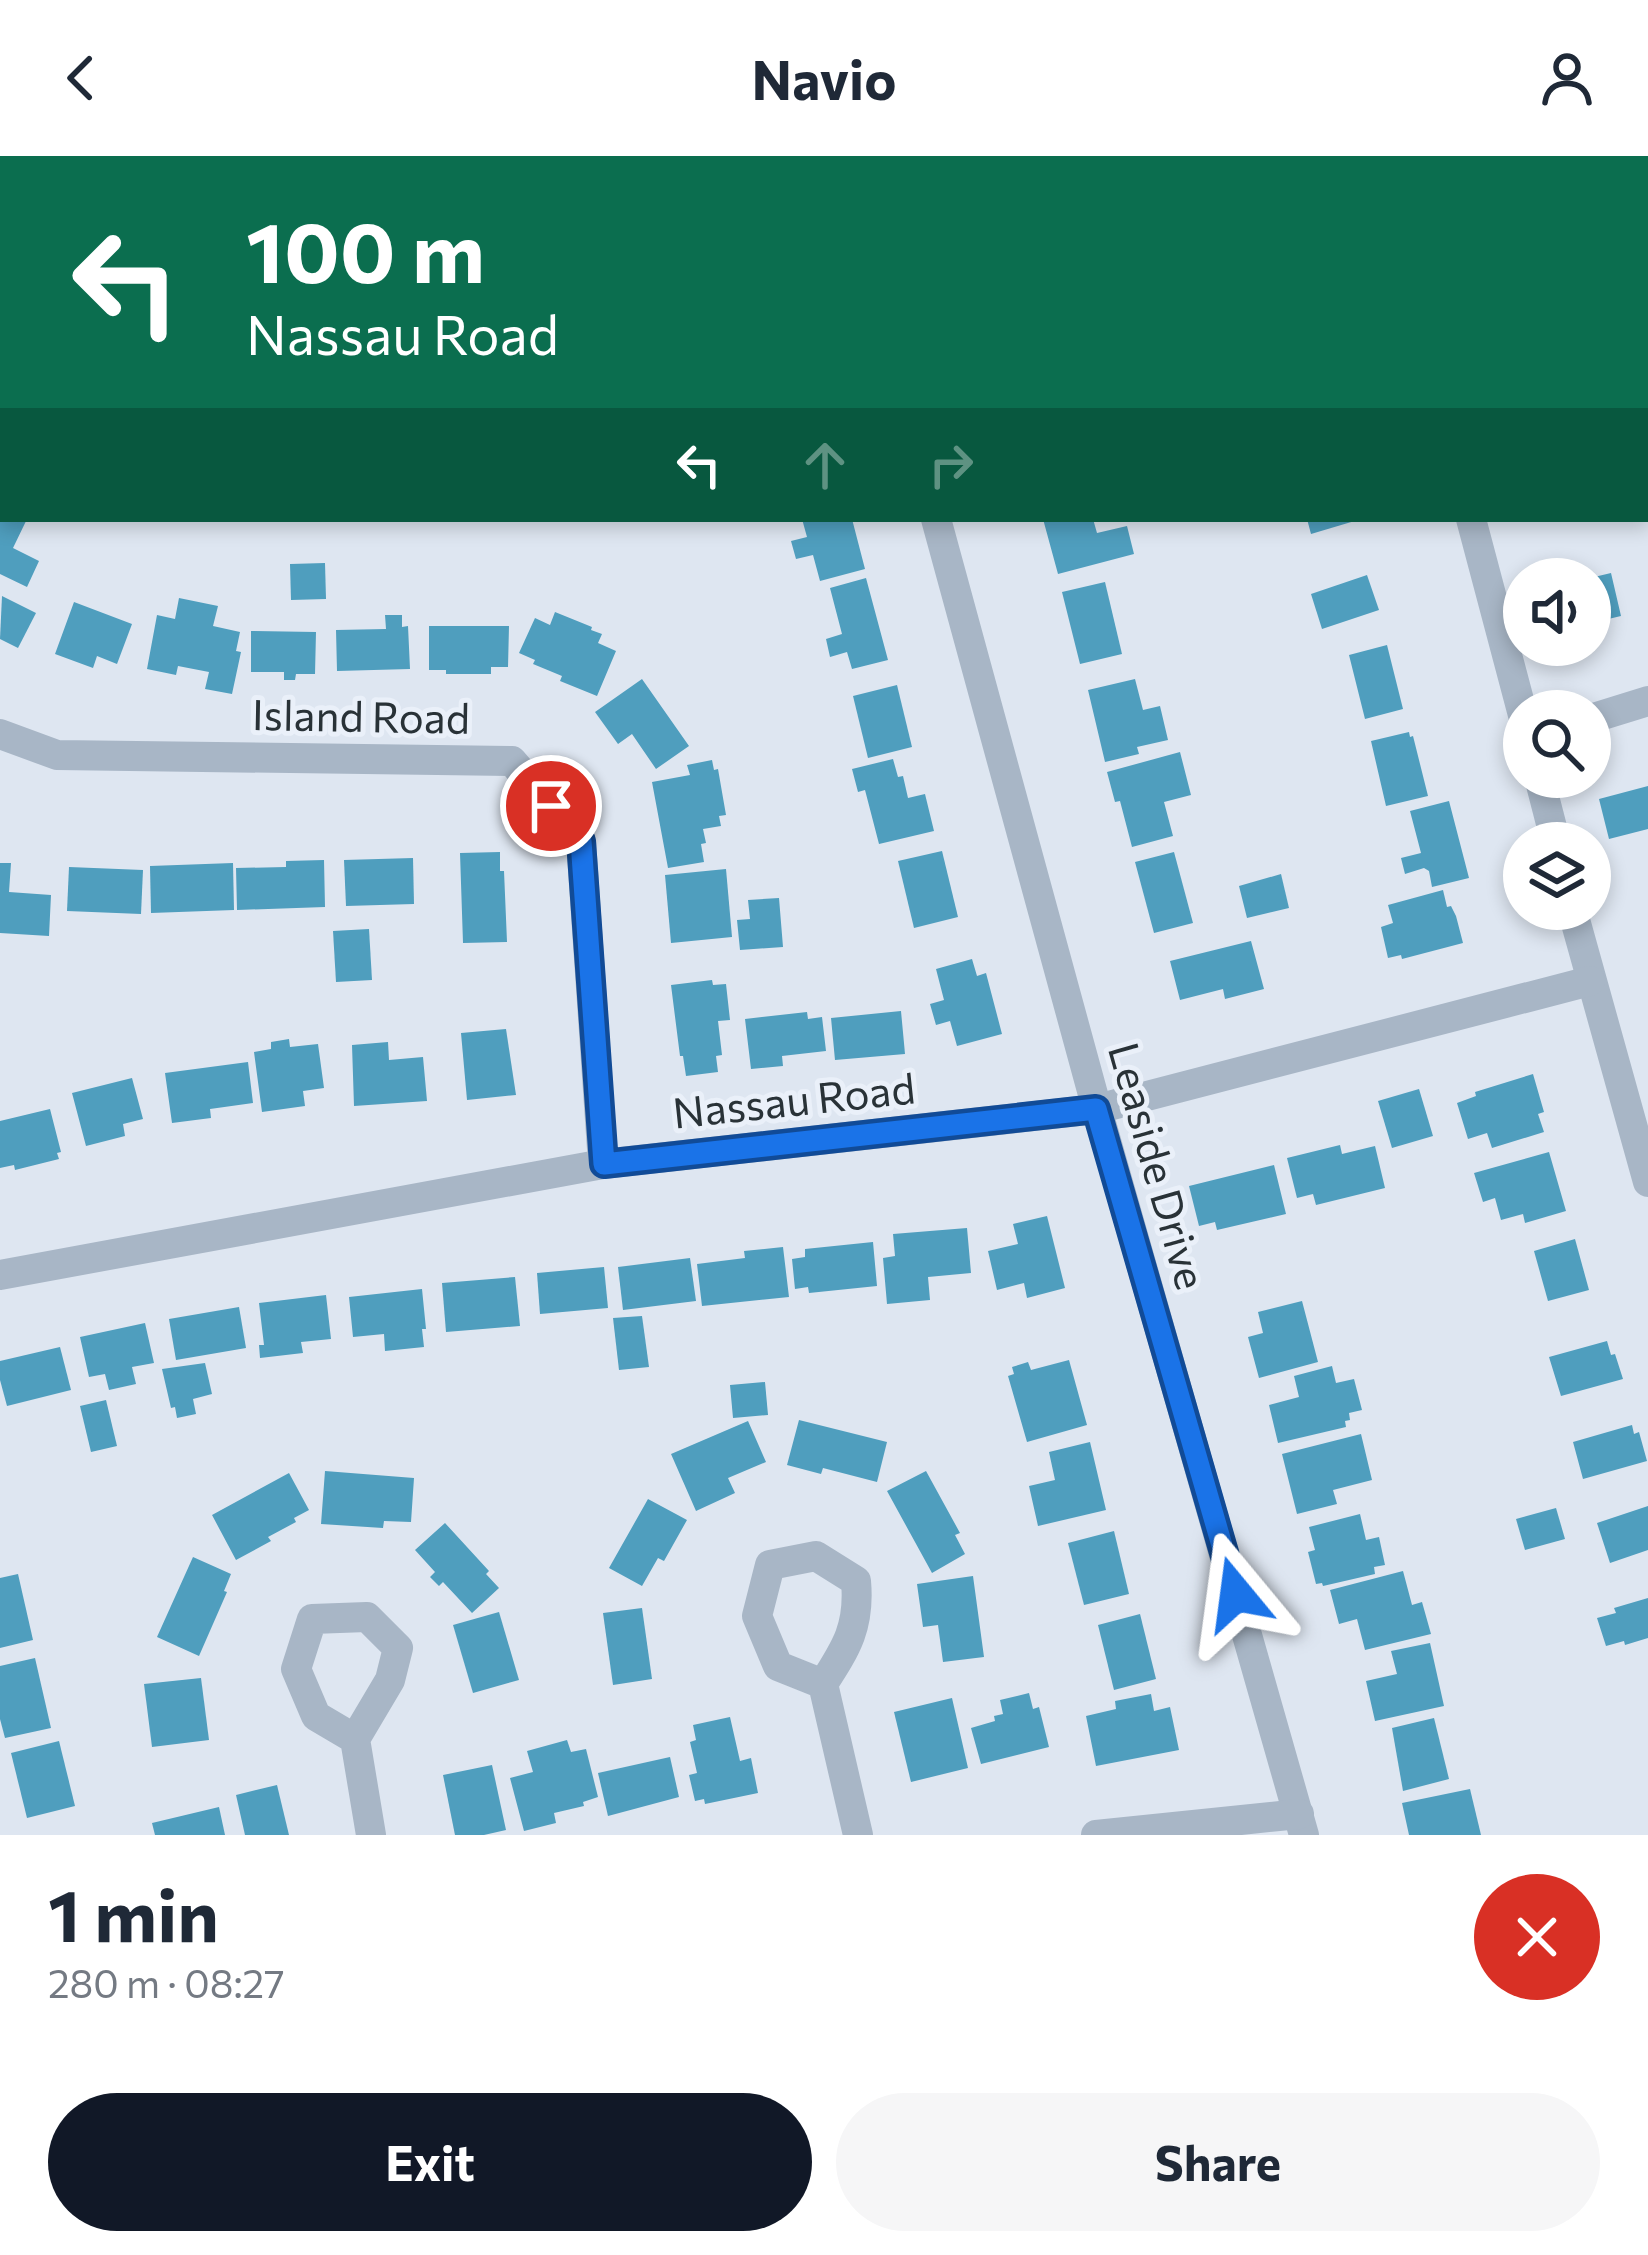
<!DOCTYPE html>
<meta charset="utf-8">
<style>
:root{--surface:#fff;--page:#f6f6f7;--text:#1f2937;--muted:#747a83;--accent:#111827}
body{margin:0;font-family:Commissioner,sans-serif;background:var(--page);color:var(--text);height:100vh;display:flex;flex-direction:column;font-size:45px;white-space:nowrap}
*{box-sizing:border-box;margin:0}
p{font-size:39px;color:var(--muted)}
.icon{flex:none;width:66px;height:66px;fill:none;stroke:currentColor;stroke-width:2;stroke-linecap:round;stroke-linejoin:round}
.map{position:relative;height:1679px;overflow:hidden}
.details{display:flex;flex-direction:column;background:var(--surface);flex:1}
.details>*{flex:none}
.top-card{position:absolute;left:0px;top:0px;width:1650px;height:366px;box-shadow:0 6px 18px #0003;background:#0b6e4f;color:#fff;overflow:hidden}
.controls{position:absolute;left:1503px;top:402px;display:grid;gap:24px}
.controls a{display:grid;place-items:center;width:108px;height:108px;border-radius:50%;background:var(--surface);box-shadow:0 6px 18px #0003;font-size:60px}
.pin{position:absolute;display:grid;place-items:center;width:102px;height:102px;color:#fff;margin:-51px;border:6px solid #fff;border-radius:50%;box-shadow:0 3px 12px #0007}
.me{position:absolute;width:132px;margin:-66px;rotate:344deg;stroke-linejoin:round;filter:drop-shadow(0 0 9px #0008)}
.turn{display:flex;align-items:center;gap:42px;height:252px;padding:0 48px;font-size:54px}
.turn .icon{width:156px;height:156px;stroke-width:2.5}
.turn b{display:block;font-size:84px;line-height:102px}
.lanes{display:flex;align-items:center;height:114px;padding:0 48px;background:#0003;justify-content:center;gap:60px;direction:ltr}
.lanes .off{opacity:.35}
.round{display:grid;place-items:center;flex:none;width:126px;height:126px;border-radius:63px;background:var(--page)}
.overview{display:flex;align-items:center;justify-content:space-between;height:204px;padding:0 48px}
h1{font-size:72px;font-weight:700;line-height:90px}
.action{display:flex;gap:24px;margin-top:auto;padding:24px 48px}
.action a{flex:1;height:138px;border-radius:72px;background:var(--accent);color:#fff;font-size:48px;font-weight:700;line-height:138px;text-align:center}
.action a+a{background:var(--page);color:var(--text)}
header{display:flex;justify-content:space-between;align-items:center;height:156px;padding:0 48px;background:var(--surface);font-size:54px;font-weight:700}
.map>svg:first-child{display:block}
.building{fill:#4f9ebe}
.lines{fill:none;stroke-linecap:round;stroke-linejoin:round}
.minor{stroke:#a8b6c6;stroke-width:30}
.route-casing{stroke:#114b97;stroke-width:30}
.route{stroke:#1a73e8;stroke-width:21}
.labels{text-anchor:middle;stroke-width:10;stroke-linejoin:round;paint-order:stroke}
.street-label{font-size:42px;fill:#293237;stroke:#eaf0f9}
</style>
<header><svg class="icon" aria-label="back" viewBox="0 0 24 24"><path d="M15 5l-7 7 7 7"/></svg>Navio<svg class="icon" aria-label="person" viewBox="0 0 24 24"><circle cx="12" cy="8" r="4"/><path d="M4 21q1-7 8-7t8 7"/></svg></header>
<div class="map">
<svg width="1648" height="1679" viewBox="0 0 1648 1679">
<rect width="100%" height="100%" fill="#dee6f1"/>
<g class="building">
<path d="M0,363h27l-14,29 26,13 -12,26 -27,-13z"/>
<path d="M802,363h50l13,50 -45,12 -7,-26 -17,4 -5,-18 16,-4z"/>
<path d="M1043,363h50l4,14 30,-7 7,28 -76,20z"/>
<path d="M1307,363h51v1l-47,14z"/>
<path d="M325,407l1,36 -35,1 -1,-36z"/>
<path d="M1611,417l10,43 -21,5 1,6 -11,3v-52z"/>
<path d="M1367,419l12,35 -57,19 -11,-35z"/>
<path d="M866,422l22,82 -36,9 -5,-17 -17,5 -4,-18 16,-5 -12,-46z"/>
<path d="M1105,426l17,72 -42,10 -18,-72z"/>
<path d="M2,440l34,17 -18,35 -18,-9z"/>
<path d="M179,442l39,8 -5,20 27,6 -4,19 5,1 -9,42 -27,-5 4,-17 -31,-6 -2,9 -29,-6 10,-54 18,4z"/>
<path d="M74,446l58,22 -15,40 -20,-8 -4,12 -38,-14z"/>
<path d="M555,456l37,15 -1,3 11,4 -4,9 18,8 -19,45 -37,-15 2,-5 -29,-12 2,-4 -16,-7 16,-35 15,7z"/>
<path d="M385,459h17v12l6,-1 2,43 -73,2 -1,-41 50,-1z"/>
<path d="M429,470h80l-1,41h-17v7h-45v-4h-17z"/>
<path d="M251,475l65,1 -1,42h-19l-1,6h-11v-8h-33z"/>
<path d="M1387,489l16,64 -38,10 -16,-64z"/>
<path d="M642,523l47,67 -33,23 -24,-35 -14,10 -23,-32z"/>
<path d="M1135,523l8,31 17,-4 8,34 -31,7 2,7 -34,8 -17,-72z"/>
<path d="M897,529l15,62 -44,11 -15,-62z"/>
<path d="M1409,576l1,5 3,-1 15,60 -42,10 -15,-65z"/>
<path d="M1180,596l11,43 -27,7 9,34 -41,11 -12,-46 -5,1 -8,-30z"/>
<path d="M893,603l5,18 5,-1 5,22 17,-4 9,37 -55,13 -14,-54 -7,2 -6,-23z"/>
<path d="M712,604l2,10 4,-1 8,46 -7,1 2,10 -18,3 3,14 -5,1 3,18 -36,6 -16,-86 38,-7 -3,-10z"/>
<path d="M1648,630v43l-39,10 -10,-40z"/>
<path d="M1449,645l20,77 -37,9 -3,-16 -5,-3 -19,6 -4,-16 20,-5 -11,-42z"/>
<path d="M942,695l16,66 -44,11 -16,-67z"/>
<path d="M500,696v19h4l3,71 -44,1 -3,-90z"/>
<path d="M1174,696l19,71 -39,10 -19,-71z"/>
<path d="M413,702l1,46 -68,2 -2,-46z"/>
<path d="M324,704l1,47 -88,3 -1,-42 50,-1v-6z"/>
<path d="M0,707h11l-2,29 42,3 -2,41 -49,-3z"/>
<path d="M233,707l1,47 -83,3 -1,-47z"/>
<path d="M69,711l74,3 -2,44 -74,-3z"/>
<path d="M726,713l6,68 -61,6 -6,-68z"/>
<path d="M1281,718l8,34 -42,10 -8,-32z"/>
<path d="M1443,734l4,17 4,-1 5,10 7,27 -61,16 -1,-4 -13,3 -7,-31 12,-4 -5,-18z"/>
<path d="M779,742l4,49 -43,3 -3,-30 13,-1 -2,-19z"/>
<path d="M369,773l3,51 -36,2 -3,-51z"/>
<path d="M1251,785l13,48 -39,10 -2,-10 -43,11 -10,-39z"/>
<path d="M972,803l5,17 9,-3 16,61 -45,12 -7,-25 -14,4 -6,-21 14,-4 -8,-31z"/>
<path d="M712,824l1,5 13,-1 4,36 -12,1 4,34 -6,1 2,16 -32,4 -3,-20h-3l-9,-71z"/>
<path d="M901,855l4,43 -70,6 -4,-42z"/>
<path d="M807,856l1,7 14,-2 4,34 -44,5 1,10 -32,3 -6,-50z"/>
<path d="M506,873l10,66 -49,5 -6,-67z"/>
<path d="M289,883l1,8 28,-3 6,44 -21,3 2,15 -43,6 -8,-60 17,-3v-7z"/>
<path d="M388,886l1,18 34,-3 4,44 -73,5 -2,-61z"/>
<path d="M248,906l5,41 -43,6 1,9 -39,5 -7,-50z"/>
<path d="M1533,918l11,38 -6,2 6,18 -52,16 -5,-15 -19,6 -11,-36 19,-7 -1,-4z"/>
<path d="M132,922l11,41 -20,5 2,12 -39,10 -14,-53z"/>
<path d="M1419,933l14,47 -41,12 -14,-47z"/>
<path d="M50,953l11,43 -4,1 2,6 -44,11 -1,-5 -14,3v-47z"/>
<path d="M1340,989l2,9 33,-8 10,42 -69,17 -3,-11 -16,4 -10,-40z"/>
<path d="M1549,996l17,59 -41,12 -2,-9 -22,6 -6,-22 -12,4 -9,-29z"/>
<path d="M1274,1009l12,49 -69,16 -2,-8 -16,4 -10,-40z"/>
<path d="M1047,1060l18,72 -38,10 -3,-15 -27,7 -9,-39 30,-7 -5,-20z"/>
<path d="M967,1072l4,45 -43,4 2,23 -43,4 -4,-46 12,-2 -2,-22z"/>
<path d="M1575,1083l14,51 -41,11 -14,-50z"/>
<path d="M873,1086l4,44 -68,7 -1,-6 -13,2 -3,-30 13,-2v-8z"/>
<path d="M783,1091l6,50 -87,9 -5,-42 48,-6 -1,-7z"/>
<path d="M690,1102l6,43 -73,9 -5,-43z"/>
<path d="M604,1111l4,41 -68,6 -3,-41z"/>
<path d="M515,1121l5,49 -74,6 -4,-49z"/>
<path d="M422,1133l4,40h-4l2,18 -39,4 -1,-17 -31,3 -4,-40z"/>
<path d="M326,1139l5,44 -30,3 2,11 -43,5 -1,-13h5l-5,-42z"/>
<path d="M1302,1145l16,61 -59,16 -11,-41 15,-4 -5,-21z"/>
<path d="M239,1151l7,41 -70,12 -7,-41z"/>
<path d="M642,1160l7,51 -30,3 -6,-52z"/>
<path d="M145,1167l9,40 -22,4 4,17 -27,6 -4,-16 -16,3 -9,-40z"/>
<path d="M1607,1185l4,14 4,-1 8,25 -62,17 -12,-39z"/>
<path d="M60,1191l11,43 -64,16 -7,-26v-19z"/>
<path d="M1069,1204l18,65 -60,17 -19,-66 6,-2 -2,-7 16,-5 3,8z"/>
<path d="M205,1207l7,31 -19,5 3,15 -19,4 -2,-11 -4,1 -9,-39z"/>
<path d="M1332,1210l4,17 18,-4 8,31 -13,3 1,7 -5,1 1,6 -68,16 -9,-38 30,-8 -5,-21z"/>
<path d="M765,1226l3,33 -35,3 -3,-33z"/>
<path d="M106,1244l11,46 -26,6 -11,-46z"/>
<path d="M799,1264l88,22 -10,40 -54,-14 -2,6 -34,-9z"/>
<path d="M748,1265l18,41 -38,16 7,15 -39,18 -25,-57z"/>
<path d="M1632,1269l2,9 5,-2 8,29 -64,18 -10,-37z"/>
<path d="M1361,1278l11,46 -39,10 4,14 -40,10 -15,-60z"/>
<path d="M1090,1286l16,68 -68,16 -9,-40 26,-6 -6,-28z"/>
<path d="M325,1315l89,7 -3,44 -27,-1 -1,7 -62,-4z"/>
<path d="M926,1315l34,62 -5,2 10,19 -33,19 -45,-82z"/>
<path d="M289,1317l20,37 -15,8 2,4 -28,15 3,4 -35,19 -24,-45z"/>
<path d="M648,1343l39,21 -23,41 -6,-3 -16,28 -33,-18z"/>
<path d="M1648,1350v44l-38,13 -13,-40z"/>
<path d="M1556,1352l9,31 -40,11 -9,-31z"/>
<path d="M1360,1358l6,26 13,-3 6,28 -11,2 1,7 -52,12 -1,-3 -6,1 -8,-32 7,-2 -6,-23z"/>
<path d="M445,1367l44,48 -3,3 13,14 -27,25 -29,-31 -4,4 -9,-9 5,-5 -20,-22z"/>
<path d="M1114,1375l15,63 -45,11 -16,-62z"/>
<path d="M193,1401l38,17 -7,17 3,1 -28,64 -42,-19z"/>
<path d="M1403,1415l9,34 10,-3 9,32 -66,16 -8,-31 -18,5 -9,-34z"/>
<path d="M18,1418l15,66 -33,8v-70z"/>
<path d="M973,1420l11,81 -41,5 -5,-37 -15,2 -6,-43z"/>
<path d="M1648,1442v40l-23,7 -1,-4 -18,5 -9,-28 19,-5 -2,-5z"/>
<path d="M642,1452l10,71 -39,6 -10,-72z"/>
<path d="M499,1456l20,68 -46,13 -20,-68z"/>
<path d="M1140,1458l16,65 -42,11 -16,-65z"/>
<path d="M1430,1487l14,63 -69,15 -9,-40 31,-7 -6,-23z"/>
<path d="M35,1502l16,70 -46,10 -5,-19v-53z"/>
<path d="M201,1522l8,62 -57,7 -8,-63z"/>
<path d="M1029,1537l4,16 6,-2 10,40 -68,17 -10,-36 24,-7 -1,-5 9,-2 -3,-14z"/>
<path d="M1151,1538l3,17 16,-4 9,43 -83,16 -10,-50 30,-7 -1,-8z"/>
<path d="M952,1542l16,70 -57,14 -17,-70z"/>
<path d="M730,1561l10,44 11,-3 7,35 -53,11 -1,-5 -9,2 -6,-26 8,-2 -7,-31 6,-2 -3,-15z"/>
<path d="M1434,1562l15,61 -46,12 -11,-63z"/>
<path d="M567,1584l4,12 15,-3 12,48 -15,5 1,4 -30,7 2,10 -32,8 -14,-53 23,-6 -6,-21z"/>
<path d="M59,1585l16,65 -48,12 -16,-65z"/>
<path d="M670,1601l9,40 -71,19 -10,-43z"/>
<path d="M492,1609l14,65 -22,5h-29l-12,-60z"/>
<path d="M277,1629l12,50h-44l-9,-40z"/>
<path d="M1470,1633l11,46h-72l-7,-32z"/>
<path d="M219,1651l6,28h-70l-3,-12z"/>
</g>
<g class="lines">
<g class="minor">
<path d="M837,0l1,3"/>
<path d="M1376,0l1,3"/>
<path d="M13,3l2,-3"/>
<path d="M0,35l3,-7"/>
<path d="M936,363l161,590 207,726"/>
<path d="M1471,363l53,200"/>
<path d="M1590,563l58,-18"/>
<path d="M0,578l57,21 455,6 69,80 22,323"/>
<path d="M1539,621l17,66"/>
<path d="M1572,753l76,273"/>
<path d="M0,1119l603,-111 494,-55 493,-128"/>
<path d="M823,1528l-45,-18 -21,-50 13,-51 46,-9 40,25c4,45 -9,66 -33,103l35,151"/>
<path d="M355,1583l-39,-23 -20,-47 16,-50 55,-2 31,31 -8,32 -35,59 16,96"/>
<path d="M1096,1679l203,-21"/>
</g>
</g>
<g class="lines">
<g class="route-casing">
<path id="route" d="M551,650l30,35 23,323 492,-55 140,485"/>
</g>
<use href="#route" class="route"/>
</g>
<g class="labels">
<g class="street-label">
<text transform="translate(361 561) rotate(1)" y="15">Island Road</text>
<text transform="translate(794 945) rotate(-6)" y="15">Nassau Road</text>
<text transform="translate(1157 1010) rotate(74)" y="15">Leaside Drive</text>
</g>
</g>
</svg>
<div class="controls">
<a><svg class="icon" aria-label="sound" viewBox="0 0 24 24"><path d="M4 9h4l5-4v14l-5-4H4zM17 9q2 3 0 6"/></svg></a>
<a><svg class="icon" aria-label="search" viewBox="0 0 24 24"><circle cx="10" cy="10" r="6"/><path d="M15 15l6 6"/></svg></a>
<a><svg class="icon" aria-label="layers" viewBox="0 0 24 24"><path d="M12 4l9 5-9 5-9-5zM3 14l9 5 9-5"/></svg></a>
</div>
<div class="pin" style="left:551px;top:650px;background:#d93025"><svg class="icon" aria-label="arrive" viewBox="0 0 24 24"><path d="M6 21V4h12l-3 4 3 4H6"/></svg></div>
<svg class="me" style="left:1236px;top:1438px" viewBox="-20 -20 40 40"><path d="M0-17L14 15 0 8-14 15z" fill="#1a73e8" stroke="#fff" stroke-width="4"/></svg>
<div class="top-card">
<div class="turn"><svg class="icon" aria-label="left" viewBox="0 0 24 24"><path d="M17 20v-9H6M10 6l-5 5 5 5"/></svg><div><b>100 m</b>Nassau Road</div></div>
<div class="lanes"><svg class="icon" aria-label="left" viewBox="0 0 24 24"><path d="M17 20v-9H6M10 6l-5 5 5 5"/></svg><svg class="icon off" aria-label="ahead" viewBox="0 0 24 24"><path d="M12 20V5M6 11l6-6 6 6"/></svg><svg class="icon off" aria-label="right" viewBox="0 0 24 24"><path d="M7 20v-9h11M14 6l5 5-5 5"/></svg></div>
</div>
</div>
<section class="details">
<div class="overview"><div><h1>1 min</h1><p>280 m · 08:27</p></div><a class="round" style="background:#d93025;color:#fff"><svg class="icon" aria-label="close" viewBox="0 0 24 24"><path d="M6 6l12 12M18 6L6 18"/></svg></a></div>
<div class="action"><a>Exit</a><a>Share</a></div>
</section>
